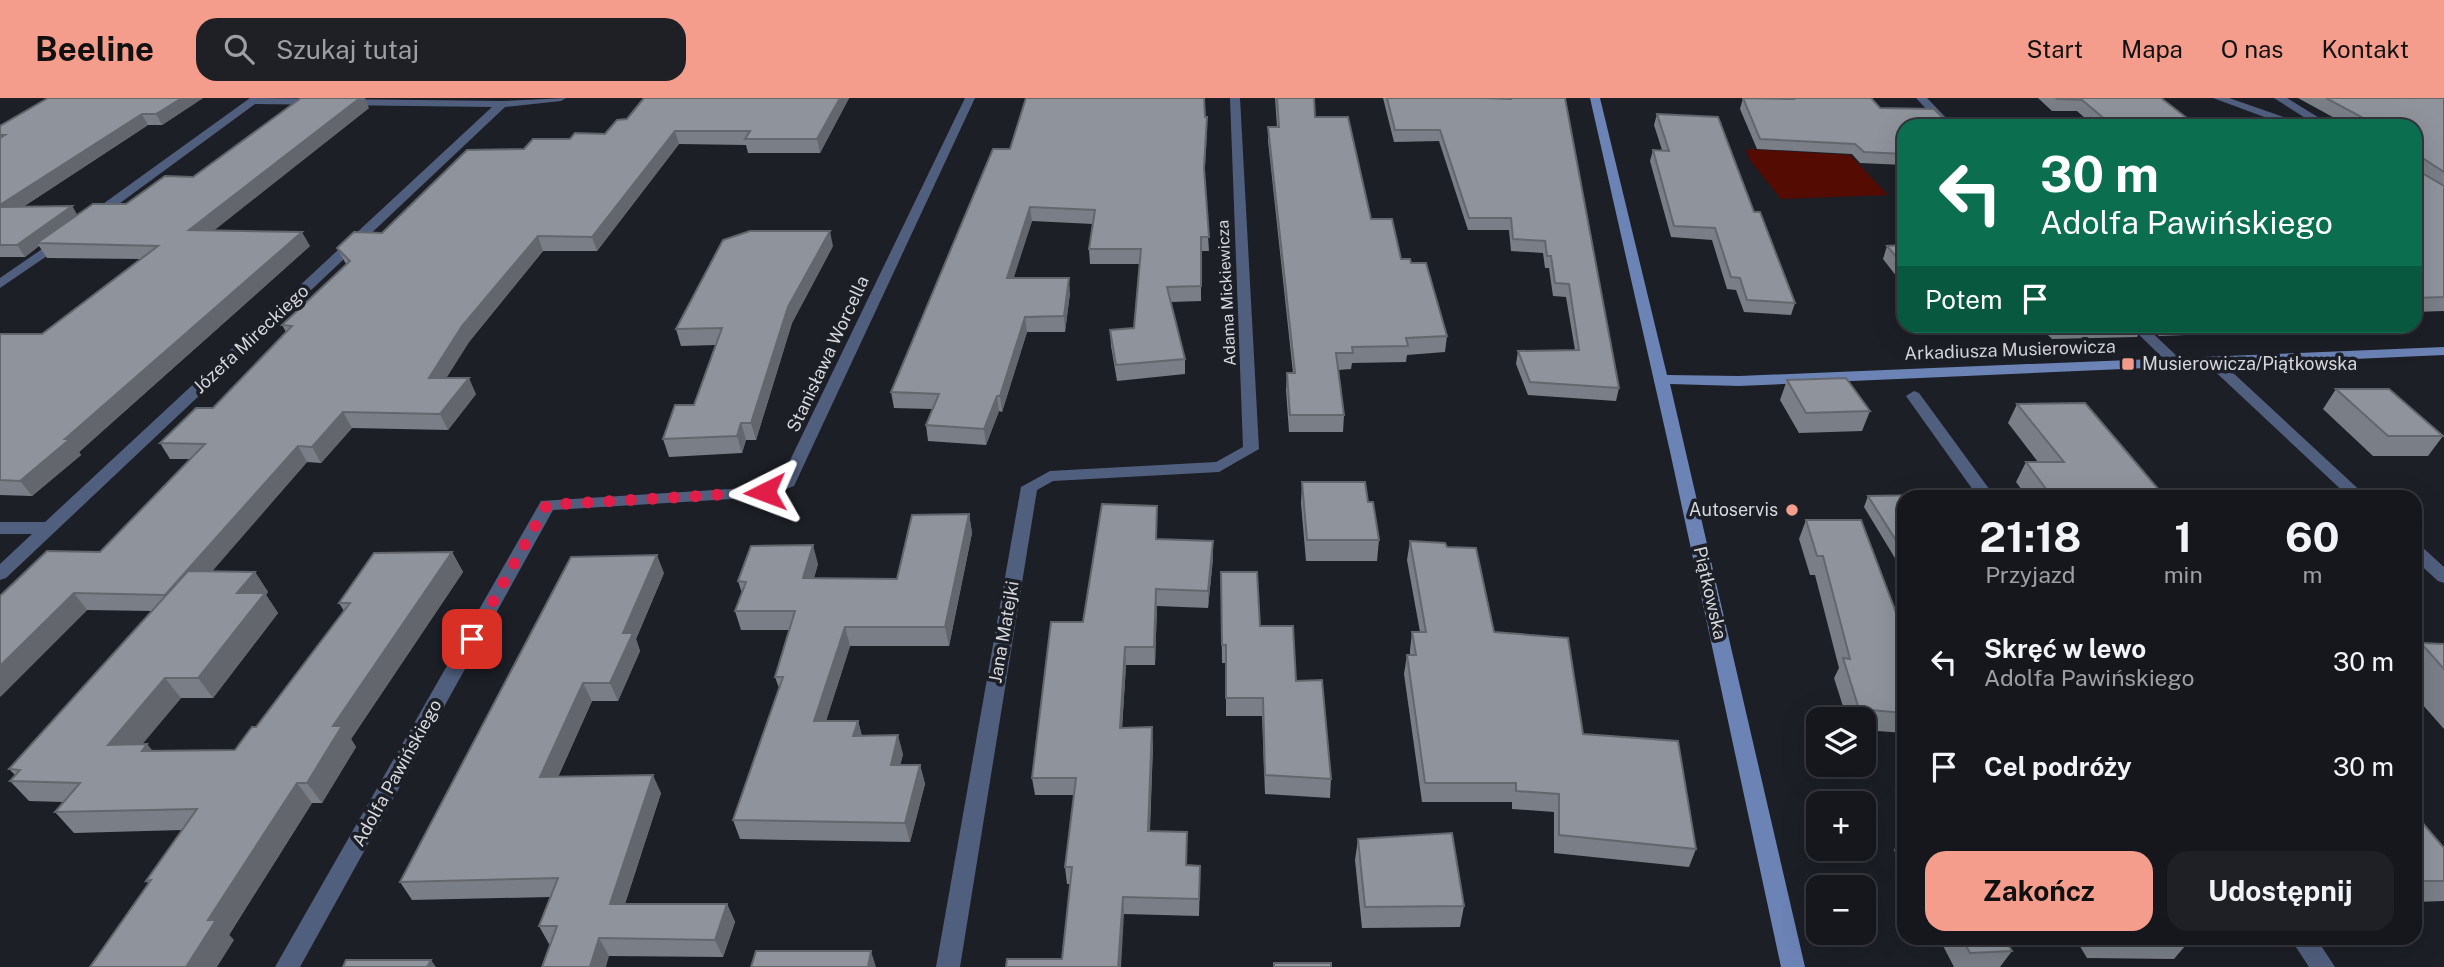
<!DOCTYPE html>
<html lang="pl">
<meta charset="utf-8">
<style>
:root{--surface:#15171c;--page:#1e2025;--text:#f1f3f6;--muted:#9d9fa3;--line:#34363b;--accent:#f49d8c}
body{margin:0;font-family:"Public Sans",sans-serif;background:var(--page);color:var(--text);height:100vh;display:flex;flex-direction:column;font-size:26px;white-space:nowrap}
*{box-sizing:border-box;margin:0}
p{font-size:23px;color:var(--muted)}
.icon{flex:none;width:38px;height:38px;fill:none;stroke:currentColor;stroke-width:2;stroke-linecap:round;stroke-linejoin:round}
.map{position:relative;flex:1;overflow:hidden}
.details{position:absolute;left:1897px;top:392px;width:525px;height:455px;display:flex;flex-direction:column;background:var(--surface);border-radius:21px;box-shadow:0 7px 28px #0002,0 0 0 2px var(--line)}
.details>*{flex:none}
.top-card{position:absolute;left:1897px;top:21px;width:525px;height:214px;border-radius:21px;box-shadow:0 7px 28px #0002,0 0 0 2px var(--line);background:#0b6e4f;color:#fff;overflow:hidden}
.buttons{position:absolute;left:1806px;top:609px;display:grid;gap:14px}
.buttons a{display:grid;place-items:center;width:70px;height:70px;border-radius:14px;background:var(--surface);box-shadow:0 7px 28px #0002,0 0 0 2px var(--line);font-size:35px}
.pin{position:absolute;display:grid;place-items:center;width:60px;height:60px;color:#fff;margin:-30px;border-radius:14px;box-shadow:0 4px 10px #0006}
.me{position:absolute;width:77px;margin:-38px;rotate:267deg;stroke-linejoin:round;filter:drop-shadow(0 0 5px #0008)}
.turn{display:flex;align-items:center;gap:24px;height:147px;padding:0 28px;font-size:32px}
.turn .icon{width:91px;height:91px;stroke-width:2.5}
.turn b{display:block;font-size:49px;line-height:60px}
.then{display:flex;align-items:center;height:66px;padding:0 28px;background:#0003;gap:14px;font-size:26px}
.eta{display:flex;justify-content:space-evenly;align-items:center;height:119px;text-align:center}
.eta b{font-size:42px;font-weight:700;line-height:49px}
.button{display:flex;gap:14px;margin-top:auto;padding:14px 28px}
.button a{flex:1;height:80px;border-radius:21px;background:var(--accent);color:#111;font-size:28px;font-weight:700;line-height:80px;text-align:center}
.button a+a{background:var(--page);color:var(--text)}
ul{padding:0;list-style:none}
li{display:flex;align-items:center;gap:21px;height:105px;padding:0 28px}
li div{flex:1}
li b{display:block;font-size:26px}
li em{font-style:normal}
header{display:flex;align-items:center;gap:42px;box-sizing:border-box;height:98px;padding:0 35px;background:var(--accent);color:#111}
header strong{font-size:33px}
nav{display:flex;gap:38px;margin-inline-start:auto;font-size:24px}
.search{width:490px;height:63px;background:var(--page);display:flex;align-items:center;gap:18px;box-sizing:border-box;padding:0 24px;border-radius:21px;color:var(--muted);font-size:26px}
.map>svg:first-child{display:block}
.green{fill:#530b02}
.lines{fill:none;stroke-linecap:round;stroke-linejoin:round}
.street{fill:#515f7f;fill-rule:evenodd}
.secondary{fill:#6c83b6;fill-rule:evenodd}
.wall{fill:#7a7e86}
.shaded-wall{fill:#63676d}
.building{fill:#8e939c;stroke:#63676d;stroke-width:2}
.route{stroke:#e11d48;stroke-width:12;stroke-dasharray:0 21.6}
.poi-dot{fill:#f49d8c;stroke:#1c1f26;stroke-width:2.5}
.labels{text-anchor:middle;stroke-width:7;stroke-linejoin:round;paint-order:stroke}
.far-street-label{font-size:16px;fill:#d6d8dd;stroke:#1c1f26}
.street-label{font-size:18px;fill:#d6d8dd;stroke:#1c1f26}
.poi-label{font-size:18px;fill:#d6d8dd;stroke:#1c1f26;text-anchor:start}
</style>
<header>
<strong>Beeline</strong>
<div class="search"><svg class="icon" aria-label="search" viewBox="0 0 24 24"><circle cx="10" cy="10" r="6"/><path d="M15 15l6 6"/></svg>Szukaj tutaj</div>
<nav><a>Start</a><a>Mapa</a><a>O nas</a><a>Kontakt</a></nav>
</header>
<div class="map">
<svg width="2444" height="869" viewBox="0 0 2444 869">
<rect width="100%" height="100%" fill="#1c1f26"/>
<path class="green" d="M1746,51l104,6 38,40 -107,4 -32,-40z"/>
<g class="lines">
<g class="street">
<path d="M250,0l252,3 64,-3 -5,3 -56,6 -499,471 -6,2v-16l32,-30h-32v-12h45l447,-415 -237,-3 -158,116h-8v-6z"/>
<path d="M965,0h10l-181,388 -29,11 -212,13 -253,457h-25l266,-466 221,-14 19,-8z"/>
<path d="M1230,0h10l19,351 -40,23 -166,9 -16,9 -77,477h-24l85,-480 29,-16 166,-9 27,-15z"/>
<path d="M1916,0h11l27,28h-12z"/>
<path d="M2213,0h16l69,24 12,-1 -36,-23h13l42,26 -40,2z"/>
<path d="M61,138l5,1v6l-66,45v-10z"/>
<path d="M2130,228h15l35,33 2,3 -2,3h-10z"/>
<path d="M2212,259l5,1 150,139h-18l-142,-133 -2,-3z"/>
<path d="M1914,293l5,2 76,104h-17l-72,-101z"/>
<path d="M2415,446l6,2 23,21v16l-6,-2 -23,-21z"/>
<path d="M2290,840h26l19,29h-26z"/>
</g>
<path class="secondary" d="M1590,0h10l67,277 72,1 705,-29v8l-705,31 -69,-2 135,583h-24l-110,-511z"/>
</g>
<g class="wall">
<path d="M203,0l-41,27h-14l-125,82 49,-1 5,9 49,-11 243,-96 -155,122 96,16 -231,206 2,3 -49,41 -32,-1v-161h42l98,-75 -93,-1 -8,-12 -14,11h-25v-131z"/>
<path d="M644,0h205l-29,55h-72l-2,-8 -67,-1 -82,107h-54l-74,91 -23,36 30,16 -28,36 -96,-2 -31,35 -14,-1 -95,109 43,1 13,20 -2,3 12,18 -65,85h-32l-39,46h5l5,7 83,-1 21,-23 88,-116 -5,-8 113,-51 11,20 -112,167 5,8 -34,56h-10l-83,132 5,5 -85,-56 -3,-3 36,-51 -108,3 -19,-21 8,-10 -34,-1 -19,-20 5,-6 -6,-6 143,-158 -65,-1 -87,87 100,-145 90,-93h-20l-10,-16 53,-35 73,-76 -4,-7 64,-61 -9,-16 45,-15 142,-84 46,-10 35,-5 22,-15z"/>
<path d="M1275,0h39l1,19 56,102 30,40 10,4 36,73 -2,16 -38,3 -1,7 -54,1 -1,6 -13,1 6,45 -1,17h-54l-3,-42 1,-17h6l-25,-232v-14h9z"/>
<path d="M1383,0l125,1v-1h57l54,290 -3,13 -88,-6 -12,-31 2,-13 57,-1 -9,-53 -13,-1 -4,-28h-4l-2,-15 -32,-2 -2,-21h-41l-29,-89 -45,1z"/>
<path d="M1743,0l39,1 -1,-1h90l9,10 24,18v39l-44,-2 -8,-9 -95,-5 -17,-40z"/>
<path d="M2038,0h123l36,28h-103l-17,-15h-25z"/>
<path d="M2298,0h146v213l-29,1v-186h-66z"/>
<path d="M1657,16l97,98 41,91 -4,12 -47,-3 -8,-22 -9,-1 -15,-49 -41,-3 -21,-76 3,-11h9l-8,-25z"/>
<path d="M1207,19l-3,58 5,76h-8v50l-30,1 14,57v15l-68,7 -6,-35 -1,-16 24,-2 6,-64h-50l-1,-15 4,-25 -61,-3 -19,57 57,15 -5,39h-38l-25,80 -3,-1 -13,34 -58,-4 -2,-16 6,-16 -38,-1 -3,-16 119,-243z"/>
<path d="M1904,147v41l-21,-27 4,-13z"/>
<path d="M833,148l-41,77 -36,117h-10l-4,13 -73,4 -6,-18 31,-34 22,-60 -35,1 -5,-17z"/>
<path d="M2039,228h104l-6,11 -85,2z"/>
<path d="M2148,228h70l-5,8 -54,2z"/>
<path d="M1787,282l83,31 -8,20 -63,2 -19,-33z"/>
<path d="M2336,291l107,47 -15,20h-55l-50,-47z"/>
<path d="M2017,306l142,86 35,7h-167l-11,-15 10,-20h12l-30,-39z"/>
<path d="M1302,384l66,20 11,38 -2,21h-71l-5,-58z"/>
<path d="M1868,398l36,1v76l-40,-66z"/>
<path d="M1157,408v33l56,2v17l-5,50 -51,-2 -2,59h-29l-4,63 31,17 -3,86 37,1v33l13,18 -1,33 -75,-2 -62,45 8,-75h-3l-2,-17 9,-72h-39l-3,-17z"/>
<path d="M969,416l3,19 -23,113h-99l-24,75h32l4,15 41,18 -3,11h20l5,19 -15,58 -170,-3 -7,-19 46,-132 -4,-11 14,-47h-48l-6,-19 7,-18 -4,-12 80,-17 -4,14 83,1z"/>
<path d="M1806,422l98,114v99l-40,-3v-11h-17l-13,-41 5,-10 -24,-93h-5l-11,-36z"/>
<path d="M1410,443l37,6 47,85 89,102 113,115 -7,18 -135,-14v-41l-42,-3v-7h-90l-18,-128 3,-19h3v-5l2,-18h8l-13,-72z"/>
<path d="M1221,474l39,54 36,55 35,98 -1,19 -65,-4 -3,-78h-36v-53h-4z"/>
<path d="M664,475l-28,66 4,12 -22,50h-26l-34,76 103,16 -36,111h102l8,18 -12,35 -114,-1 -60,-12 -10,-18 11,-29 -138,3 -12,-18z"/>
<path d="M2421,545l23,1v85l-29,-33v-46z"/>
<path d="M2415,716l29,34v53l-29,1z"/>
<path d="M1904,734v37l-10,-19z"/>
<path d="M1358,741l106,67 -4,21 -98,1 -7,-68z"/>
<path d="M1939,840h65l8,13 -12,16h-46z"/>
<path d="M2075,840h115l1,1 -17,20 -87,-1z"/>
</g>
<g class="shaded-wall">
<path d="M182,0h21l-41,27 -6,-11z"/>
<path d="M360,0h5l4,10 -172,136 -8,-14z"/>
<path d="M840,0h9l-29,55 -3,-14z"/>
<path d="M142,16l6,11 -148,97v-17z"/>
<path d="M1207,19v14l-3,51v-14z"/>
<path d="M675,33l4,13 -82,107 -5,-14z"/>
<path d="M72,108l7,12 -42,25 2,3 -14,11 -8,-12z"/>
<path d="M1030,109l2,14 -23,72 -2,-15z"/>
<path d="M830,133l3,15 -41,77 -36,117 -5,-17 37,-116z"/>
<path d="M302,134l8,14 -231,206 2,3 -49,41 -12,-15 45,-42z"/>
<path d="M538,138l5,15 -74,91 -32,51 -8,-15 33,-52z"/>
<path d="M1069,180l1,15 -5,39 -1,-16z"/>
<path d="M1025,219l2,15 -25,80 -2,-16z"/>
<path d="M469,280l7,16 -28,36 -8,-16z"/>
<path d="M997,298l2,15 -13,34 -2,-16z"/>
<path d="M343,314l9,16 -31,35 -9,-16z"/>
<path d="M741,325l5,17 -4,13 -5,-17z"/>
<path d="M298,348l9,16 -130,150 -12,-17z"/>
<path d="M969,416l3,19 -23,113 -4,-19z"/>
<path d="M1213,443v17l-5,50v-17z"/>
<path d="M813,447l5,19 -10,33 -5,-19z"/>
<path d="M452,454l11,20 -112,167 5,8 -34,56 -15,-20 26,-57z"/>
<path d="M657,457l7,18 -28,66 4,12 -22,50 -8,-18 13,-50z"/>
<path d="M255,474l13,20 -2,3 12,18 -65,85 -15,-20 39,-85z"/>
<path d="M1156,491l1,17 -2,59 -1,-18z"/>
<path d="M74,495l13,17 -87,87v-31z"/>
<path d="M845,529l5,19 -30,94 -6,-19z"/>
<path d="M1125,549l1,18 -5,80 -1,-17z"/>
<path d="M165,580l16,20 -56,67 -17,-20z"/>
<path d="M583,585l9,18 -42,94 -10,-18z"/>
<path d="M858,623l5,19 -10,-4z"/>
<path d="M1152,629l1,18 -4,103 -1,-17z"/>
<path d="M898,637l5,19 -7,30 -5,-19z"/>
<path d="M147,646l17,21 -22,-14z"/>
<path d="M920,667l5,19 -15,58 -5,-19z"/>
<path d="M653,677l8,18 -42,129 -9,-18z"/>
<path d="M297,685l15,20 -83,132 5,5 -17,27h-31l22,-47z"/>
<path d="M1123,799l1,17 -3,53h-3z"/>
<path d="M727,806l8,18 -12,35 -8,-17z"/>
<path d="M599,840l10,18 -3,11h-16z"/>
<path d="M871,853l5,16h-8z"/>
<path d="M431,862l5,7h-9z"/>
</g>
<g class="building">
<path d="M48,0h134l-26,16h-14l-142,91v-67l5,-3h-5v-9z"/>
<path d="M301,0h59l-171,132 113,2 -237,207h5l-50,42 -20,-1v-146h42l116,-88 -121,-3 56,-39h33l39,-28 28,1z"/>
<path d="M644,0h196l-23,41h-72l5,-8h-75l-83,106 -54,-1 -76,90 -33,52h40l-29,36 -97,-2 -31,35 -14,-1 -133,149 -91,-2 -74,73v-70l47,-45 53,1 105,-108 -45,-1 36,-35h17l79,-82 -10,-1 68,-64 -13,-13 17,-16 28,1 85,-83 57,-1 9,-10h37l5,-6 30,1 12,-14 10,-1z"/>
<path d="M1026,0h178l1,19h2l-3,51 5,69h-8v49l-34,1 18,72 -69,6 -6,-35 24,-2 7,-79h-52l6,-39 -65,-3 -23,71h62l-5,38 -39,1 -25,79h-3l-13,33 -58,-4 13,-31 -48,-2 102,-243h17z"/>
<path d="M1277,0h37l1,19h33l23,102h21l9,40h9l1,4h15l21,73 -41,2 2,8 -56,1 1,6h-17l8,62h-54l-3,-42h8l-27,-246h11z"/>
<path d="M1387,0h98l26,1v-1h54l54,290 -89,-6 -12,-31 61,-1 -10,-66 -14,-1 -4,-27h-4l-2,-15 -32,-2 -2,-21h-42l-29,-88h-45z"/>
<path d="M1743,0l50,1 -1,-1h79l9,10 54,1 17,17h-47v28l-40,-2 -9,-8 -95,-5z"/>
<path d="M2056,0h105l36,28h-84l-31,-26 -25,-1z"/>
<path d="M2326,0h118v74l-20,-13 -3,1 1,13 22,13v111l-29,1v-151h3l-3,-1v-20h-37z"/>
<path d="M1657,16l61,3 36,95h6l35,91 -48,-3 -7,-22 -9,-1 -16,-49 -41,-2 -21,-76 16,1z"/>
<path d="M72,108l-55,39h-17v-38z"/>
<path d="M750,133h80l-42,76 -37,116h-10l-4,13 -74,3 12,-34h19l28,-77 -46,1 47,-89z"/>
<path d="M1904,147v21l-17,-20z"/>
<path d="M1846,280l24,33 -64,2 -19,-33z"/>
<path d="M2336,291h53l54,47h-55z"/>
<path d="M2085,305l74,87h29l6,7h-142l-26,-35h38l-47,-58z"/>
<path d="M1302,384h63l3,20h5l6,38h-72z"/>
<path d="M1929,397l1,2h-26v56l-36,-57z"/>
<path d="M1102,406l55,2 -1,33 57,2 -5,50 -52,-2 -2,58h-29l-5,81 32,-1 -4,104 39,1 -1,33 14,1 -1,33 -76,-2 -5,70h-112l1,-8h55l10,-92h-7l11,-89h-44l19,-156h32z"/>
<path d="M969,416l-24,113h-100l-31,94h44l-5,15 45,-1 -7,30h29l-15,58 -172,-3 50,-143h-8l20,-66h-60l11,-29 -8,-1 13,-35 62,-1 -10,33 94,1 15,-64z"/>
<path d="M1806,422h55l43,114v79l-45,-4 -16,-51 7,1 -27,-103h-6z"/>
<path d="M1410,443l35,2 2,4 29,1 18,84 74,6 15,96 95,7 18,108 -137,-14v-41l-43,-3v-8h-91l-18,-128h9l-4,-23h14z"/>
<path d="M452,454l-119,174h9l-35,57h-10l-89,137h8l-30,47h-96l61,-87 -5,1 51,-72 -142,3 25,-29 -70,-2 10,-11 -11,-1 179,-198 67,1 -18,21h28l-67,85h-33l-57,67 39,-1 -5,7 93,-1 17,-23h4l94,-124h-11l35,-50z"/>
<path d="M657,457l-34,78h10l-23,50h-27l-43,94 113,-2 -43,129h117l-12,36 -116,-2 -9,29h-48l15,-41h-18l19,-48 -158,4 171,-325z"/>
<path d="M1221,474h36l3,54h33l3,55 26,-1 9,99 -66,-4 -2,-77h-37v-53h-4z"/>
<path d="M2421,545l23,1v25z"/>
<path d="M2415,716l29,34v33h-29z"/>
<path d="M1452,735l12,73 -99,1 -7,-68z"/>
<path d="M1962,840h42l8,13 -42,2z"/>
<path d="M2102,840h88l1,1h-89z"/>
<path d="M756,853h115l-3,16h-117z"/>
<path d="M346,862h85l-4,7h-84z"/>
<rect x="1274" y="865" width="57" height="4"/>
</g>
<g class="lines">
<path class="route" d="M472,541l75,-134 218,-13"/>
</g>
<g class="poi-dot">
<rect x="2121" y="259" width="14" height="14" rx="3.5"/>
<circle cx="1792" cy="412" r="7"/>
</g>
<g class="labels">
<g class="far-street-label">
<text transform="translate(1226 195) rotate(-93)" y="6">Adama Mickiewicza</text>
</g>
<g class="street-label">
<text transform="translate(251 241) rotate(-43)" y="6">Józefa Mireckiego</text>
<text transform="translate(2010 252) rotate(-2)" y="6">Arkadiusza Musierowicza</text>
<text transform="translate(828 256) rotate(-65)" y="6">Stanisława Worcella</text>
<text transform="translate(1710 495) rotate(77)" y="6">Piątkowska</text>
<text transform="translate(1004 534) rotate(-80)" y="6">Jana Matejki</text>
<text transform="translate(397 675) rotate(-61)" y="6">Adolfa Pawińskiego</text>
</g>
<g class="poi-label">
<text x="2142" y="272">Musierowicza/Piątkowska</text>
<text x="1778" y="418" text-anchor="end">Autoservis</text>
</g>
</g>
</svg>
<div class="buttons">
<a><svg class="icon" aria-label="layers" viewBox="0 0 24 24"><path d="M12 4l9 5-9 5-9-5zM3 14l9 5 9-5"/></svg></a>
<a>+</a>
<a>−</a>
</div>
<div class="pin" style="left:472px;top:541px;background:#d93025"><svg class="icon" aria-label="arrive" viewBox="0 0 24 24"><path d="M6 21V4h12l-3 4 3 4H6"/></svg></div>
<svg class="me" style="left:765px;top:394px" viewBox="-20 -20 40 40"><path d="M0-17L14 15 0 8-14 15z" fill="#e11d48" stroke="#fff" stroke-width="4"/></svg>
<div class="top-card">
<div class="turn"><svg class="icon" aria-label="left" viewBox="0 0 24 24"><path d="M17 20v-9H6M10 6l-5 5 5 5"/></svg><div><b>30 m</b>Adolfa Pawińskiego</div></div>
<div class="then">Potem<svg class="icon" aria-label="arrive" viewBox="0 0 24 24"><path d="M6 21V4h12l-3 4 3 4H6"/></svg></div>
</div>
<section class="details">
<div class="eta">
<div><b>21:18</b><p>Przyjazd</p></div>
<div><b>1</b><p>min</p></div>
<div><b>60</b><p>m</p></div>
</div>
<ul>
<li><svg class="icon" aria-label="left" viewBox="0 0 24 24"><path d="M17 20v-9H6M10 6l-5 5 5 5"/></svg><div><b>Skręć w lewo</b><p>Adolfa Pawińskiego</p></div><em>30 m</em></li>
<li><svg class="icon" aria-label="arrive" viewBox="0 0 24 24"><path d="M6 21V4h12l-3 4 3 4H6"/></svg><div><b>Cel podróży</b></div><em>30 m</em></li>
</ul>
<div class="button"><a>Zakończ</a><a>Udostępnij</a></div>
</section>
</div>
